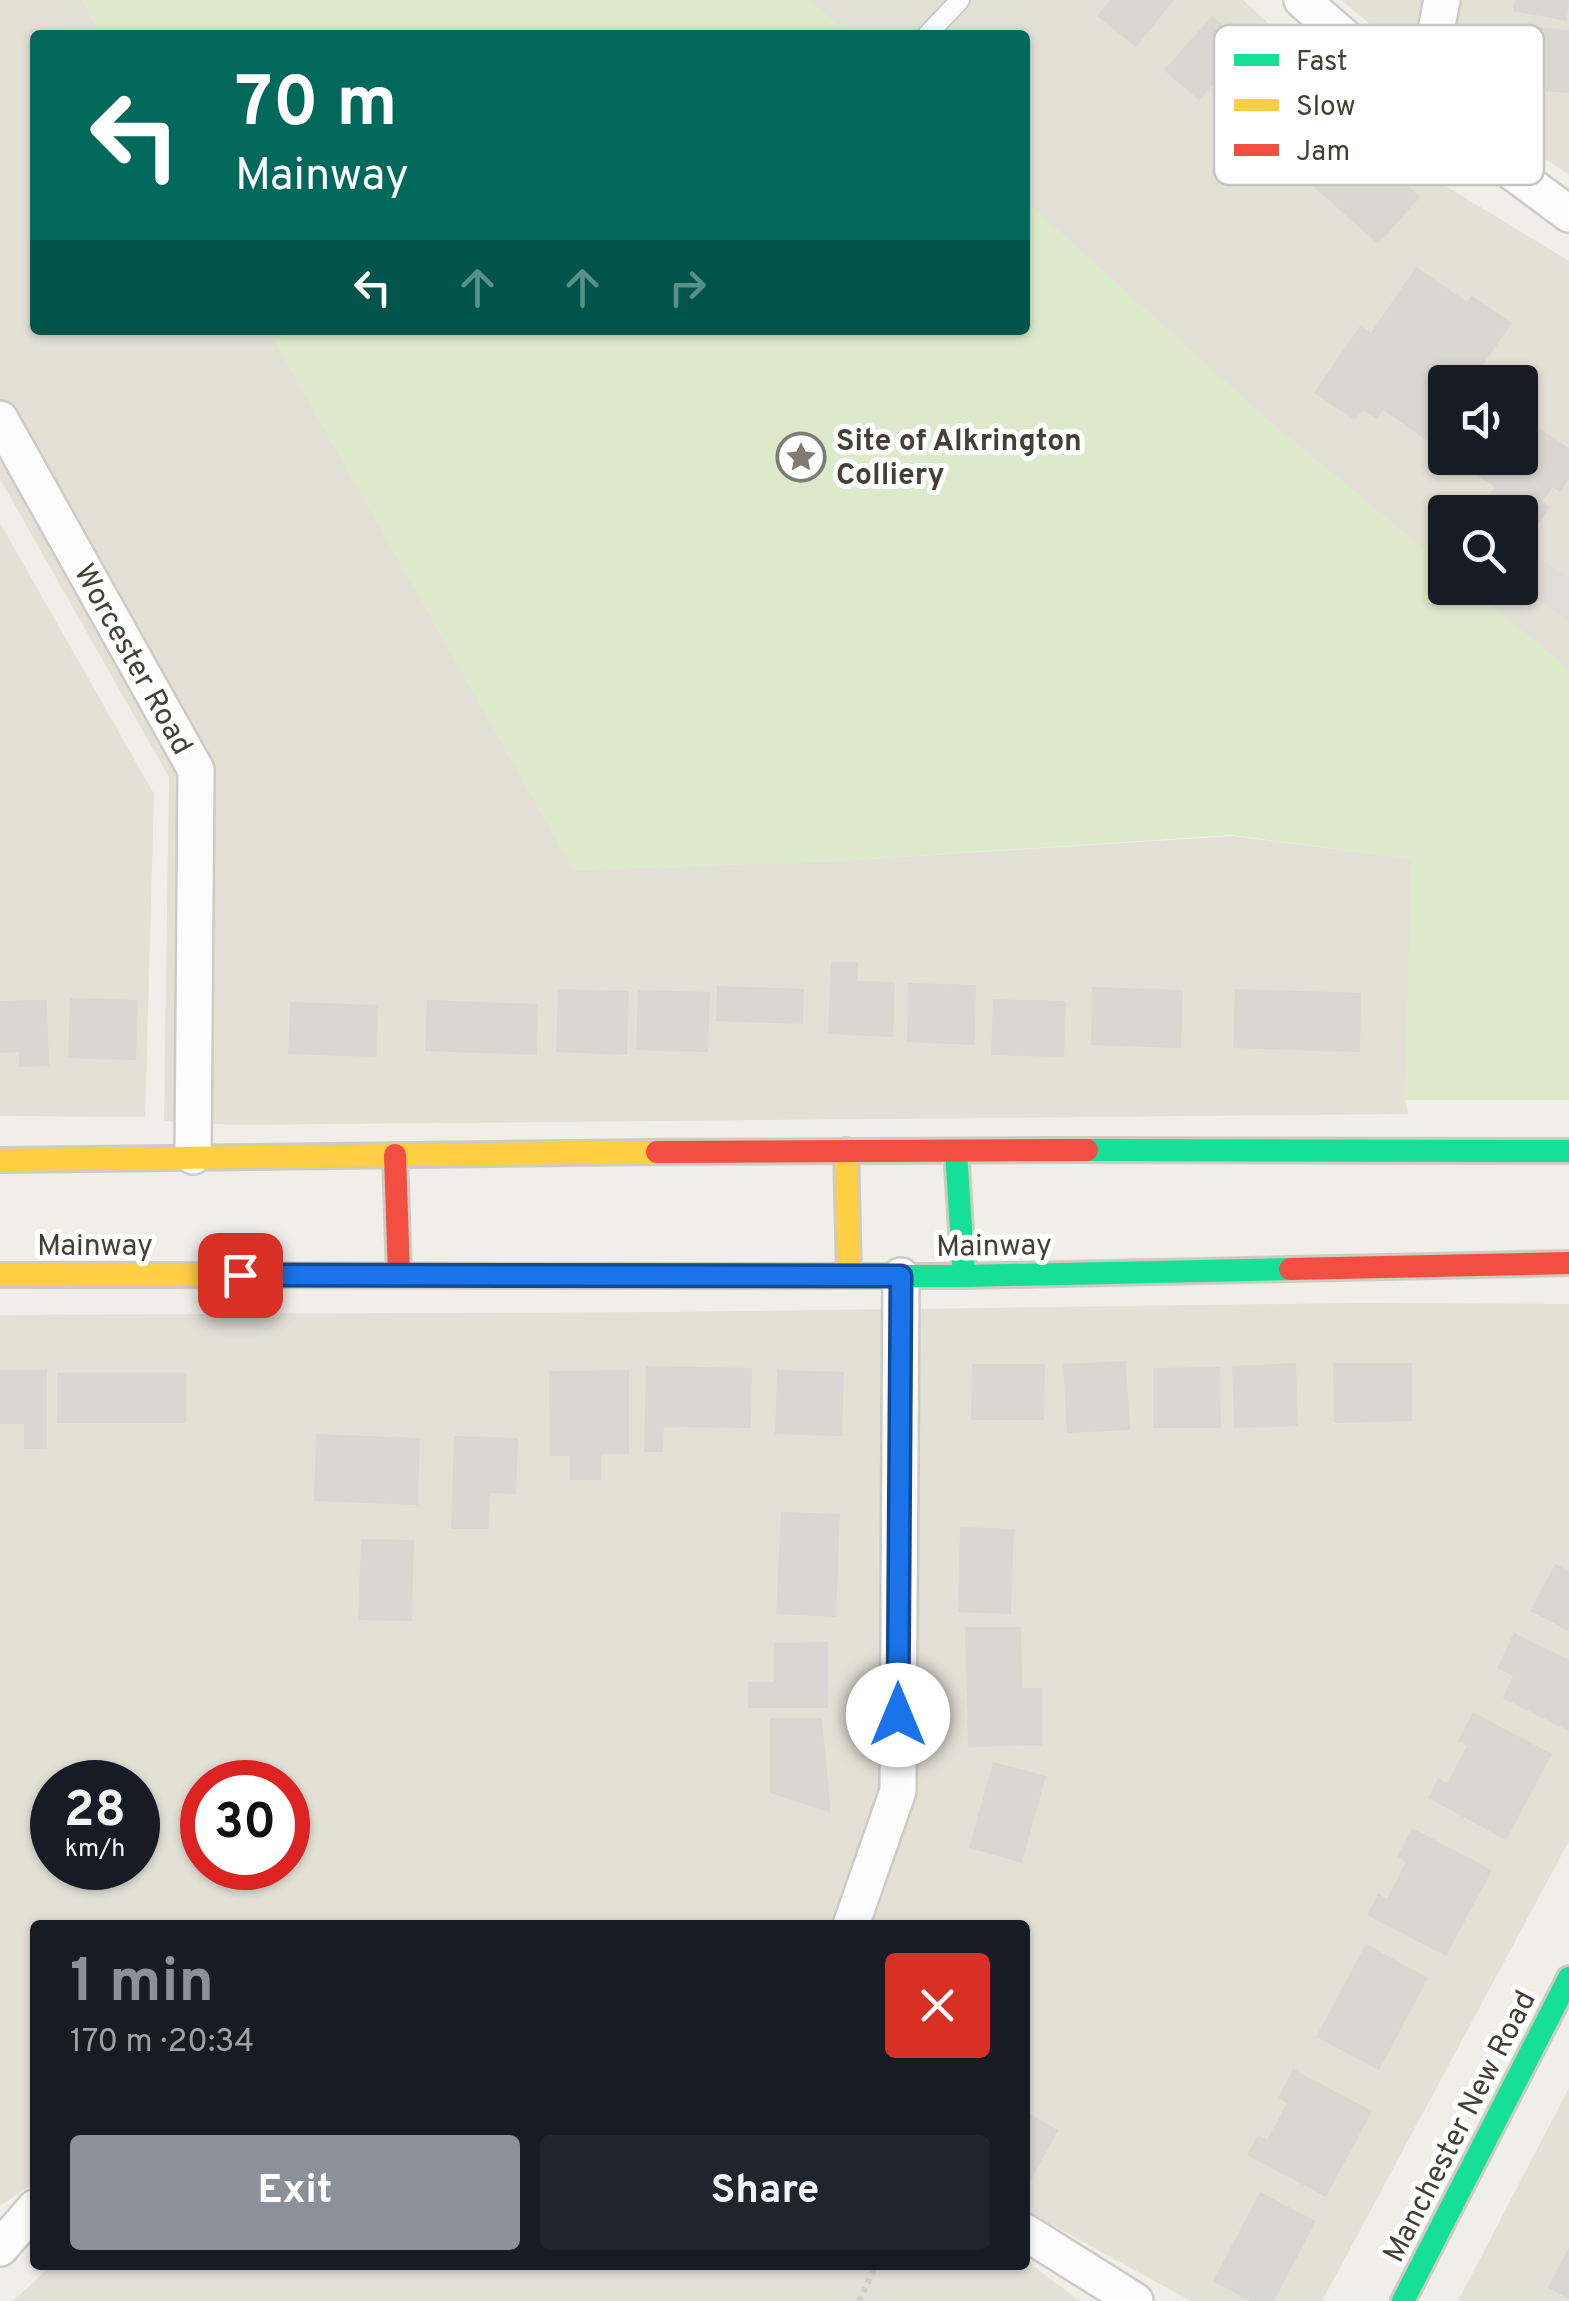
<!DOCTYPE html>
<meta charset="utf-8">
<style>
:root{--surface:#171b24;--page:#20242c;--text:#f1f3f6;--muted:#9ea1a6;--accent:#8c9099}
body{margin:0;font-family:Overpass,sans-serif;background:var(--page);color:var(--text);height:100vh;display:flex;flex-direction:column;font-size:38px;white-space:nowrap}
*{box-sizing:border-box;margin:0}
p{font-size:32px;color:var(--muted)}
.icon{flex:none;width:55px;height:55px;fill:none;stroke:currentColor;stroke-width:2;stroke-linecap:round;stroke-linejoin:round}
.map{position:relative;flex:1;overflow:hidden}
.panel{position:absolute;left:30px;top:1920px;width:1000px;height:350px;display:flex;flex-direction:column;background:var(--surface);border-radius:10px;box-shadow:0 2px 8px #0004}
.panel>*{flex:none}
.top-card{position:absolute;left:30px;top:30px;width:1000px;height:305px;border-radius:10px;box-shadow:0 2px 8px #0004;background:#00695c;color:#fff;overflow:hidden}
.tools{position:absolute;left:1428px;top:365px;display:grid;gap:20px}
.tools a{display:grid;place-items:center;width:110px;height:110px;border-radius:10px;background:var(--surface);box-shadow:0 2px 8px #0004;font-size:50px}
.speed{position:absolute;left:30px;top:1760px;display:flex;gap:20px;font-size:50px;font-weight:700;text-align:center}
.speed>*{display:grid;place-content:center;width:130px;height:130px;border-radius:50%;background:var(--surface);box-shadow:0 2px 8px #0004;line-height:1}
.speed small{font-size:25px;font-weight:400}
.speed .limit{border:15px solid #d22;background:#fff;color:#111}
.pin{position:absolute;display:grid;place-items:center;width:85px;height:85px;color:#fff;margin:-42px;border-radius:20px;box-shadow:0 5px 15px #0006}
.me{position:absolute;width:110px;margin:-55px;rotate:0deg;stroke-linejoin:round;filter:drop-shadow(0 0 8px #0008)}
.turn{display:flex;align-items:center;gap:35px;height:210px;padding:0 40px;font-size:45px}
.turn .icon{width:130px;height:130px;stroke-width:2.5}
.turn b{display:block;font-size:70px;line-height:85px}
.lanes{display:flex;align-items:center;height:95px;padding:0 40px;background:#0003;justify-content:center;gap:50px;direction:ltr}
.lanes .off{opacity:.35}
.round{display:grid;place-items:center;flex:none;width:105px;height:105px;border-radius:10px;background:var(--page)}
.head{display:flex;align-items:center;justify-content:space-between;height:170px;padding:0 40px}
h1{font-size:60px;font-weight:700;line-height:75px;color:var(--accent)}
.primary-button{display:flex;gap:20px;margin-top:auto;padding:20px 40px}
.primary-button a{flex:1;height:115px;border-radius:10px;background:var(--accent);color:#fff;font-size:40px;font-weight:700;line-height:115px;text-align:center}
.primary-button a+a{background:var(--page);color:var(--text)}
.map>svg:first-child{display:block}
.residential{fill:#e3e0d6;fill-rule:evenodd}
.industrial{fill:#e0ddd7}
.green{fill:#dce9ca}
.building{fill:#d9d7d2}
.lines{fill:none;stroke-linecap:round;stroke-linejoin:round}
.lane-casing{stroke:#cdcbc7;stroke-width:22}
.street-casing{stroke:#cdcbc7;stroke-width:40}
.fast-casing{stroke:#cecbc1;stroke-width:28}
.slow-casing{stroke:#cecbc1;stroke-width:28}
.jam-casing{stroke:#cecbc1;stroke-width:28}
.path{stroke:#d0cecb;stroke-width:6;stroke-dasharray:5 5;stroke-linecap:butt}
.lane{stroke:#fdfcfc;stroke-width:18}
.street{stroke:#fdfcfc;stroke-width:35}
.fast{stroke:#16e098;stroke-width:22}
.slow{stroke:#ffcf43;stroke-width:22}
.jam{stroke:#f24e42;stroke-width:22}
.route-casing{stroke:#114b97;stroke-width:25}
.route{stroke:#1a73e8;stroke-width:18}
.labels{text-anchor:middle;stroke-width:10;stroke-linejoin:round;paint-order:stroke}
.poi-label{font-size:30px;font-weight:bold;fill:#453f36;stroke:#fff;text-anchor:start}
.street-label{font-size:30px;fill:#453f36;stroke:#fff}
.key{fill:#fff;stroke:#c7c5c3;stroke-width:2.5}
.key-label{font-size:28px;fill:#453f36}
</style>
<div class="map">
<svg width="1569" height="2301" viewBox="0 0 1569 2301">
<rect width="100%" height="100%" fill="#efeee9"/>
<g class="residential">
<path d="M0,0h82l20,35h-67v295h234l305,540 264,-9 395,-25 179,23 -7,241 3,14 -1174,11 -70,-4 5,-344 -169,-298z"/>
<path d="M810,0h433l196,182 130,79v409l-100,-82h51v-76h-75v55l-178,-147 -242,-219v-166h-178zM1445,382h75v76h-75z"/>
<path d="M1341,0h228v175l-94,-63z"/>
<path d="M0,523l154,271 -9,323 -145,-1z"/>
<path d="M1357,1303l212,1v537l-247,460h-131l-166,-91v-285h-990v257l-35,24v-891l672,-3zM52,1782h86v86h-86zM202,1782h86v86h-86z"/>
<path d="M1569,2088v213h-111z"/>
<path d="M1025,2260l55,41h-1067l39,-36h973z"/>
</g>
<path class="industrial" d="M1520,546l49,32v43l-51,-33h2z"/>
<g class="green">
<path d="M82,0h728l37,35h-745z"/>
<path d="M1025,201l242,219 178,147v21h24l100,82v430h-164l6,-241 -180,-24 -393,26 -264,9 -305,-540h756z"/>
</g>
<g class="building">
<path d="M1111,0h63l-38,47 -39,-31z"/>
<path d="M1515,0h54l-2,21 -54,-10z"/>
<path d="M1212,16l35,30 -48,54 -35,-30z"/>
<path d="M1519,26l50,4v63l-55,-4z"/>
<path d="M1356,140l64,57 -42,47 -64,-57z"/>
<path d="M1416,267l51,35 5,-6 40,27 -41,59h-6l-25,-17 -12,17 17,12v59l-62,-43 -6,9 -14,-9 -8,10 -41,-27 46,-67 11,7z"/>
<path d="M1539,428l30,20v31l-9,13 -7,-5 -11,14 8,6 -15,22 -15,-10v-7h-9l-23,-15 7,-10 -43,-29h68v-13l5,4z"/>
<path d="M831,962h27l-1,19 38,1 -2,55 -65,-3z"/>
<path d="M908,983l68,2 -1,60 -68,-3z"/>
<path d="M717,986l87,3 -1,35 -87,-3z"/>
<path d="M1092,987l91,3 -2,58 -90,-3z"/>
<path d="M558,989l71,2 -2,64 -71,-3z"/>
<path d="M1235,989l126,4 -1,59 -127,-4z"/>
<path d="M638,990l72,2 -2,60 -72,-2z"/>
<path d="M70,998l68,2 -2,60 -68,-2z"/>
<path d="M993,999l73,2 -2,56 -73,-2z"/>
<path d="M47,1000l2,66 -30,1v-15l-19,1v-52z"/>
<path d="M427,1000l111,4 -1,51 -112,-4z"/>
<path d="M290,1002l88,3 -1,52 -89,-3z"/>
<path d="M1126,1361l4,69 -63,3 -4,-69z"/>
<path d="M1296,1363l2,63 -64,2 -2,-62z"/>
<path d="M1333,1363h79v58l-78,2z"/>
<path d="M972,1364h73l-1,56h-73z"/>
<path d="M646,1366l106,2 -1,60 -87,-1 -1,25h-19z"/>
<path d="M1220,1367l1,61h-68v-60z"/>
<path d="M0,1370h47v79h-23v-25h-24z"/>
<path d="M629,1370v84h-28v26h-31v-24h-20l-1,-85z"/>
<path d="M777,1370l67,2 -2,64 -67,-2z"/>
<rect x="57" y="1373" width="129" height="50"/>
<path d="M316,1434l104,4 -2,67 -104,-4z"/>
<path d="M454,1436l64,2 -2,56 -26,-1 -1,36h-38z"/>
<path d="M781,1512l59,2 -4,103 -60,-3z"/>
<path d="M960,1527l54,2 -3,85 -53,-2z"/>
<path d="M361,1539l53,1 -2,81 -54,-1z"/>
<path d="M1555,1564l14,7v60l-39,-20z"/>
<path d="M965,1627h56l1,61h20v57l-74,2z"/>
<path d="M1514,1633l55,27v71l-66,-33 10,-22 -16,-8z"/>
<path d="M828,1642v66h-80v-26h26v-39z"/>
<path d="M1473,1712l79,42 -46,86 -78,-42 10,-20 9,5 20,-37 -9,-5z"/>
<path d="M770,1718h52l9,95 -61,-20z"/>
<path d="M993,1762l53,14 -24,87 -53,-15z"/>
<path d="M1412,1828l80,42 -46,86 -79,-41 11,-21 9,5 19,-37 -9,-5z"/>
<path d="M1366,1944l62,34 -49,92 -63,-33z"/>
<path d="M1293,2069l79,42 -46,86 -79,-42 11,-20 9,5 20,-37 -9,-5z"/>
<path d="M1025,2111l33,19 -29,54 -4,-2z"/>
<path d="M1260,2192l56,29 -42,80h-24l-37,-20z"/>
<path d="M1569,2247v52l-21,-11z"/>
</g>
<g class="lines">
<g class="lane-casing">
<path id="lane" d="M927,35l33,-35"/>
</g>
<g class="street-casing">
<g id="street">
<path d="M1302,0l119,104 148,110"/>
<path d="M1421,104l21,-104"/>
<path d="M0,419l196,351 -3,386"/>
<path d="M851,1925l47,-134 3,-515"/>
<path d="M1025,2232l110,69"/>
<path d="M0,2248l35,-40"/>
</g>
</g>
<g class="fast-casing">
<g id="fast">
<path d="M1087,1150l482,1"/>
<path d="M956,1151l8,125"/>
<path d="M742,1276h222l326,-7"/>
<path d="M1403,2301l166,-323"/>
</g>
</g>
<g class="slow-casing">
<g id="slow">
<path d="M846,1150l3,126"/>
<path d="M0,1160l657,-8"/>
<path d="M0,1275l742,1"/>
</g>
</g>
<g class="jam-casing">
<g id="jam">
<path d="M657,1152l430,-2"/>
<path d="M395,1155l4,120"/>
<path d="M1290,1269l279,-6"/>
</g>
</g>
<path class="path" d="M859,2301l17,-36"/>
<use href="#lane" class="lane"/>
<use href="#street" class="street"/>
<use href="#fast" class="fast"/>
<use href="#slow" class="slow"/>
<use href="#jam" class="jam"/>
</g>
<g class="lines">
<g class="route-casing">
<path id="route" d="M240,1275l661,1 -3,439"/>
</g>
<use href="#route" class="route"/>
</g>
<defs>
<g id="sight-ring" transform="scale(2.5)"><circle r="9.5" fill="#fff" stroke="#807c75" stroke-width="1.5"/><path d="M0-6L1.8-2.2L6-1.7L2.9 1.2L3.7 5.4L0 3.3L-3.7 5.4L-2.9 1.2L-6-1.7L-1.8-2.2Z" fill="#807c75"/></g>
</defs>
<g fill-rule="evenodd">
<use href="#sight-ring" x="801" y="457"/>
</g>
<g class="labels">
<g class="poi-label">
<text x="836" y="450">Site of Alkrington<tspan x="836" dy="34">Colliery</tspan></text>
</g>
<g class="street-label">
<text transform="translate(134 659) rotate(61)" y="10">Worcester Road</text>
<text x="95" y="1255">Mainway</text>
<text transform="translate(994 1245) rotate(-1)" y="10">Mainway</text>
<text transform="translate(1459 2126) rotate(-63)" y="10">Manchester New Road</text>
</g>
</g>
<rect x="1214" y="25" width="330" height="160" rx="15" class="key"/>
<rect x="1234" y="54" width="45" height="12" fill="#16e098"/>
<rect x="1234" y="99" width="45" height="12" fill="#ffcf43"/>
<rect x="1234" y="144" width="45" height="12" fill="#f24e42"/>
<g class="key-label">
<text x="1296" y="70">Fast</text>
<text x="1296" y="115">Slow</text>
<text x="1296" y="160">Jam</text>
</g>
</svg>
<div class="tools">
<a><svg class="icon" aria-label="sound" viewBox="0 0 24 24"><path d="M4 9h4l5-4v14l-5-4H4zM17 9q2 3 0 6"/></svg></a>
<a><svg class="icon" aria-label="search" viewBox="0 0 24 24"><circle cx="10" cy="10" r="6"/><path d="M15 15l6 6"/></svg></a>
</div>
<div class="speed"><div>28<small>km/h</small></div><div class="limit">30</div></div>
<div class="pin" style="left:240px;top:1275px;background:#d93025"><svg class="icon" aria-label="arrive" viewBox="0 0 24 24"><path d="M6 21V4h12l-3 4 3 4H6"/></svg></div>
<svg class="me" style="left:898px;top:1715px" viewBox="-20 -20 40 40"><circle r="19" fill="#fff"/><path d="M0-13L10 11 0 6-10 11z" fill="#1a73e8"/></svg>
<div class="top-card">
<div class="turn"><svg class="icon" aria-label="left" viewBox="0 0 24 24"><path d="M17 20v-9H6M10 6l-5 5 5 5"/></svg><div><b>70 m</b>Mainway</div></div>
<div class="lanes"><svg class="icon" aria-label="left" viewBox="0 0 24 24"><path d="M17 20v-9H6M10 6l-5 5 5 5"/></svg><svg class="icon off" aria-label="ahead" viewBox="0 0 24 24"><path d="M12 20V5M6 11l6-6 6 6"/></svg><svg class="icon off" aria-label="ahead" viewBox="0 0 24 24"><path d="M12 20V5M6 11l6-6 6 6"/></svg><svg class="icon off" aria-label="right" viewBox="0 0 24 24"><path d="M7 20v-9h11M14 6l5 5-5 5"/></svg></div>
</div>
<section class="panel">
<div class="head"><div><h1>1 min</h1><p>170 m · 20:34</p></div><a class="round" style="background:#d93025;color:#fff"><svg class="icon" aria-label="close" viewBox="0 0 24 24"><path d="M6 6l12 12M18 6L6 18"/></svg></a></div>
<div class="primary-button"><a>Exit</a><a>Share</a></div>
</section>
</div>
